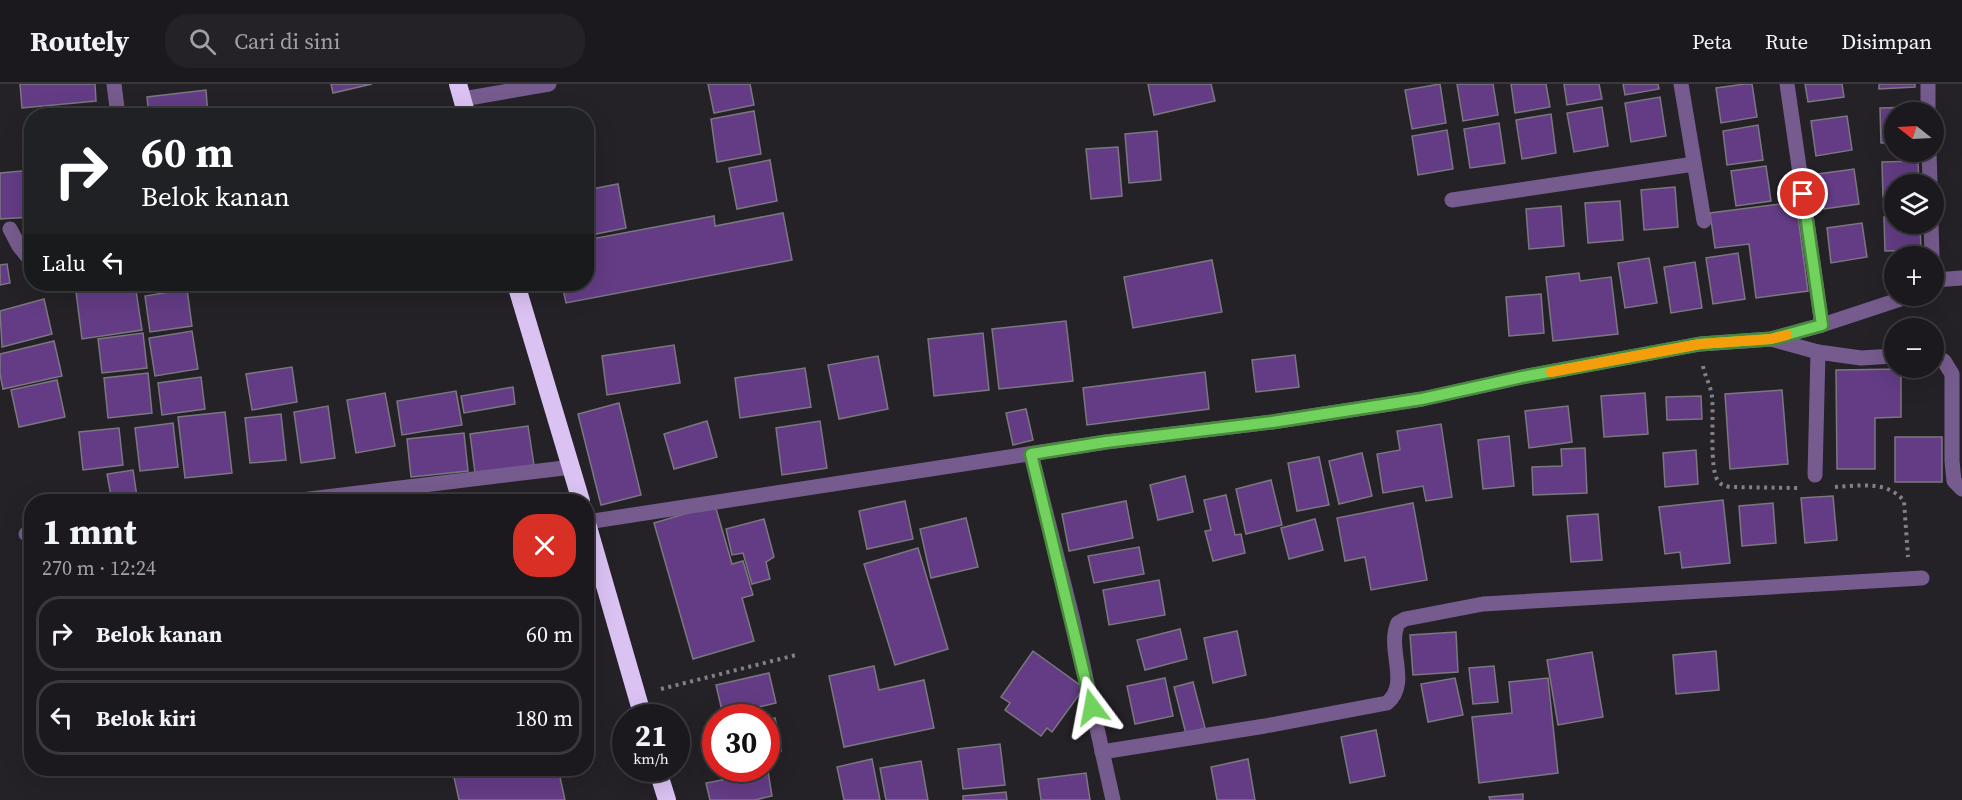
<!DOCTYPE html>
<html lang="id">
<meta charset="utf-8">
<style>
:root{--surface:#1b191d;--page:#242226;--text:#f1f3f6;--muted:#a0a0a4;--line:#39383b}
body{margin:0;font-family:"Source Serif 4",serif;background:var(--page);color:var(--text);height:100vh;display:flex;flex-direction:column;font-size:22px;white-space:nowrap}
*{box-sizing:border-box;margin:0}
p{font-size:20px;color:var(--muted)}
.icon{flex:none;width:33px;height:33px;fill:none;stroke:currentColor;stroke-width:2;stroke-linecap:round;stroke-linejoin:round}
.map{position:relative;flex:1;overflow:hidden}
.details{position:absolute;left:24px;top:410px;width:570px;height:282px;display:flex;flex-direction:column;background:var(--surface);border-radius:24px;box-shadow:0 6px 24px #0002,0 0 0 2px var(--line)}
.details>*{flex:none}
.hud{position:absolute;left:24px;top:24px;width:570px;height:183px;border-radius:24px;box-shadow:0 6px 24px #0002,0 0 0 2px var(--line);background:#202124;color:#fff;overflow:hidden}
.needle{width:39px;rotate:288deg}
.controls{position:absolute;left:1884px;top:18px;display:grid;gap:12px}
.controls a{display:grid;place-items:center;width:60px;height:60px;border-radius:50%;background:var(--surface);box-shadow:0 6px 24px #0002,0 0 0 2px var(--line);font-size:30px}
.speed{position:absolute;left:612px;top:620px;display:flex;gap:12px;font-size:30px;font-weight:700;text-align:center}
.speed>*{display:grid;place-content:center;width:78px;height:78px;border-radius:50%;background:var(--surface);box-shadow:0 6px 24px #0002,0 0 0 2px var(--line);line-height:1}
.speed small{font-size:15px;font-weight:400}
.speed .limit{border:9px solid #d22;background:#fff;color:#111}
.pin{position:absolute;display:grid;place-items:center;width:51px;height:51px;color:#fff;margin:-26px;border:3px solid #fff;border-radius:50%;box-shadow:0 2px 6px #0007}
.me{position:absolute;width:66px;margin:-33px;rotate:347deg;stroke-linejoin:round;filter:drop-shadow(0 0 4px #0008)}
.turn{display:flex;align-items:center;gap:21px;height:126px;padding:0 18px;font-size:27px}
.turn .icon{width:78px;height:78px;stroke-width:2.5}
.turn b{display:block;font-size:42px;line-height:51px}
.then{display:flex;align-items:center;height:57px;padding:0 18px;background:#0003;gap:12px;font-size:22px}
.round{display:grid;place-items:center;flex:none;width:63px;height:63px;border-radius:24px;background:var(--page)}
.headline{display:flex;align-items:center;justify-content:space-between;height:102px;padding:0 18px}
h1{font-size:36px;font-weight:700;line-height:45px}
ul{padding:0;list-style:none}
li{display:flex;align-items:center;gap:18px;height:75px;margin:0 12px 9px;padding:0 6px;border:3px solid var(--line);border-radius:24px}
li div{flex:1}
li b{display:block;font-size:22px}
li em{font-style:normal}
header{display:flex;align-items:center;gap:36px;box-sizing:border-box;height:84px;padding:0 30px;background:var(--surface);border-bottom:2px solid var(--line)}
header strong{font-size:28px}
nav{display:flex;gap:33px;margin-inline-start:auto;font-size:21px}
.search{width:420px;height:54px;background:var(--page);display:flex;align-items:center;gap:15px;box-sizing:border-box;padding:0 21px;border-radius:24px;color:var(--muted);font-size:22px}
.map>svg:first-child{display:block}
.building{fill:#633c85;stroke:#7b777f;stroke-width:1.5}
.lines{fill:none;stroke-linecap:round;stroke-linejoin:round}
.path{stroke:#838086;stroke-width:4;stroke-dasharray:3 4.5;stroke-linecap:butt}
.street{stroke:#765c8e;stroke-width:15}
.highway{stroke:#dac2f3;stroke-width:18}
.route-casing{stroke:#49893d;stroke-width:15}
.route{stroke:#71d35e;stroke-width:10}
.slow{stroke:#f59e0b;stroke-width:10}
</style>
<header>
<strong>Routely</strong>
<div class="search"><svg class="icon" aria-label="search" viewBox="0 0 24 24"><circle cx="10" cy="10" r="6"/><path d="M15 15l6 6"/></svg>Cari di sini</div>
<nav><a>Peta</a><a>Rute</a><a>Disimpan</a></nav>
</header>
<div class="map">
<svg width="1962" height="716" viewBox="0 0 1962 716">
<rect width="100%" height="100%" fill="#242127"/>
<g class="building">
<path d="M20,0h75l1,17 -74,7z"/>
<path d="M331,0h41l-39,9z"/>
<path d="M708,0h42l4,21 -40,8z"/>
<path d="M1148,0h63l4,17 -61,14z"/>
<path d="M1440,0l6,39 -34,6 -7,-39z"/>
<path d="M1457,0h36l5,31 -35,6z"/>
<path d="M1511,0h35l4,23 -35,6z"/>
<path d="M1564,0h35l3,15 -35,6z"/>
<path d="M1623,0h35l1,5 -34,6z"/>
<path d="M1745,0h7l5,33 -36,6 -5,-35z"/>
<path d="M1805,0h37l2,13 -36,5z"/>
<path d="M1879,0h36v3l-36,2z"/>
<path d="M206,6l2,26h-59l-2,-19z"/>
<path d="M1660,13l6,39 -35,6 -6,-39z"/>
<path d="M1602,23l6,39 -34,6 -7,-39z"/>
<path d="M1916,23l1,5h-23v31h-13l-1,-35z"/>
<path d="M754,27l7,43 -44,8 -6,-43z"/>
<path d="M1551,30l5,39 -34,6 -6,-39z"/>
<path d="M1847,32l5,34 -36,6 -5,-35z"/>
<path d="M1499,39l6,40 -35,5 -6,-39z"/>
<path d="M1758,41l5,35 -36,5 -4,-34z"/>
<path d="M1447,46l6,39 -35,6 -6,-39z"/>
<path d="M1157,47l4,49 -32,3 -4,-49z"/>
<path d="M1118,63l4,49 -31,3 -5,-50z"/>
<path d="M770,76l7,41 -40,8 -8,-41z"/>
<path d="M1918,77l1,23h-25v13h-11l-1,-35z"/>
<path d="M1766,82l5,35 -35,5 -5,-35z"/>
<path d="M1854,85l5,35 -35,5 -6,-35z"/>
<path d="M32,86v47l-32,2v-46z"/>
<path d="M618,100l8,44 -40,8v-46z"/>
<path d="M1675,103l3,40 -34,3 -3,-40z"/>
<path d="M1620,117l3,39 -35,3 -3,-40z"/>
<path d="M1796,118l12,89 -52,7 -7,-54 -34,4 -5,-35z"/>
<path d="M1561,122l3,40 -35,3 -3,-40z"/>
<path d="M783,129l9,47 -226,43 -4,-19h24v-44l128,-24 1,10z"/>
<path d="M1894,132v8h26l1,26 -36,1 -1,-34z"/>
<path d="M1862,139l5,34 -36,6 -4,-35z"/>
<path d="M1738,169l7,46 -32,5 -7,-46z"/>
<path d="M1649,174l8,45 -32,5 -7,-45z"/>
<path d="M1212,176l10,52 -89,16 -9,-51z"/>
<path d="M1695,178l7,46 -31,5 -7,-46z"/>
<path d="M7,180l3,19 -10,2v-20z"/>
<path d="M1579,189l1,8 31,-4 7,57 -65,7 -7,-64z"/>
<path d="M135,200l7,46 -60,9 -6,-47z"/>
<path d="M187,205l5,37 -42,6 -5,-36z"/>
<path d="M1541,210l3,39 -35,3 -3,-39z"/>
<path d="M44,215l8,35 -50,13 -2,-36z"/>
<path d="M1066,237l7,60 -74,8 -7,-60z"/>
<path d="M192,247l6,38 -43,7 -6,-38z"/>
<path d="M143,249l4,35 -45,5 -4,-34z"/>
<path d="M983,249l6,57 -55,6 -6,-57z"/>
<path d="M54,257l8,35 -59,13 -3,-15v-20z"/>
<path d="M674,261l6,38 -73,12 -5,-39z"/>
<path d="M1295,271l4,32 -43,5 -4,-32z"/>
<path d="M878,272l10,53 -49,10 -11,-54z"/>
<path d="M292,283l5,35 -45,8 -6,-36z"/>
<path d="M805,284l6,39 -71,11 -5,-40z"/>
<path d="M1901,285v48l-26,1v51h-38l-1,-99z"/>
<path d="M1205,288l4,37 -122,16 -4,-37z"/>
<path d="M148,289l4,40 -44,5 -4,-40z"/>
<path d="M201,293l4,32 -43,6 -4,-32z"/>
<path d="M57,296l8,37 -46,10 -8,-37z"/>
<path d="M513,303l2,17 -51,9 -3,-17z"/>
<path d="M1782,306l6,74 -58,5 -5,-75z"/>
<path d="M456,307l6,34 -60,10 -5,-34z"/>
<path d="M385,309l10,53 -39,7 -9,-53z"/>
<path d="M1645,309l3,41 -44,3 -3,-41z"/>
<path d="M1701,312l1,23 -35,1 -1,-23z"/>
<path d="M619,319l22,92 -40,10 -23,-91z"/>
<path d="M328,322l7,52 -34,5 -7,-51z"/>
<path d="M1568,322l4,36 -43,6 -4,-37z"/>
<path d="M1026,325l7,31 -20,5 -7,-32z"/>
<path d="M225,328l7,61 -47,5 -7,-61z"/>
<path d="M281,330l5,46 -36,3 -5,-45z"/>
<path d="M707,337l10,36 -43,12 -10,-35z"/>
<path d="M820,337l7,47 -45,7 -6,-47z"/>
<path d="M173,339l5,44 -38,4 -5,-43z"/>
<path d="M1441,340l11,73 -26,4 -3,-15 -40,7 -6,-39 23,-4 -3,-19z"/>
<path d="M528,342l6,39 -59,8 -5,-39z"/>
<path d="M119,344l4,37 -40,5 -4,-38z"/>
<path d="M464,349l4,38 -57,6 -4,-38z"/>
<path d="M1509,352l5,50 -31,3 -5,-49z"/>
<rect x="1895" y="353" width="47" height="45"/>
<path d="M1585,364l2,45 -54,2 -1,-28 30,-1 -1,-17z"/>
<path d="M1696,366l2,34 -33,3 -2,-34z"/>
<path d="M1362,369l10,43 -33,8 -10,-43z"/>
<path d="M1319,373l10,48 -32,6 -9,-48z"/>
<path d="M133,386l4,27 -25,4 -5,-27z"/>
<path d="M1185,392l8,36 -35,8 -8,-35z"/>
<path d="M1271,396l11,45 -36,9 -10,-45z"/>
<path d="M1226,411l9,40 6,-1 4,19 -32,8 -8,-30 6,-1 -7,-30z"/>
<path d="M1833,412l4,44 -32,3 -4,-45z"/>
<path d="M1723,416l7,63 -48,5 -2,-16 -15,2 -6,-47z"/>
<path d="M905,417l8,38 -46,10 -8,-38z"/>
<path d="M1126,417l7,37 -64,13 -7,-37z"/>
<path d="M1413,419l14,77 -56,10 -6,-33 -20,4 -8,-43z"/>
<path d="M1773,419l3,40 -34,3 -3,-40z"/>
<path d="M715,421l17,59 11,-3 10,34 -11,3 12,43 -61,18 -39,-136z"/>
<path d="M1598,430l4,46 -31,2 -4,-46z"/>
<path d="M966,434l12,49 -47,11 -11,-49z"/>
<path d="M764,435l10,38 -8,5 4,17 -18,5 -9,-31 -11,2 -6,-26z"/>
<path d="M1315,435l8,31 -34,9 -8,-31z"/>
<path d="M1139,463l5,27 -50,9 -6,-27z"/>
<path d="M918,464l30,101 -53,16 -31,-101z"/>
<path d="M1159,496l6,35 -56,10 -6,-35z"/>
<path d="M1180,545l7,30 -42,11 -8,-30z"/>
<path d="M1237,547l9,44 -33,8 -9,-45z"/>
<path d="M1456,548l2,40 -45,3 -3,-40z"/>
<path d="M1033,567l51,37 -32,44 -5,-4 -6,8 -36,-26 5,-7 -9,-6z"/>
<path d="M1716,567l3,39 -43,4 -3,-39z"/>
<path d="M1592,568l11,65 -45,8 -11,-65z"/>
<path d="M874,582l5,24 45,-10 10,48 -90,19 -15,-71z"/>
<path d="M1494,582l4,36 -25,2 -4,-36z"/>
<path d="M769,589l7,30 -53,12 -7,-30z"/>
<path d="M1165,594l8,38 -38,8 -8,-38z"/>
<path d="M1455,594l8,37 -35,7 -7,-38z"/>
<path d="M1548,594l10,95 -79,10 -7,-66 40,-4 -3,-31z"/>
<path d="M1193,598l12,46 -19,6 -12,-47z"/>
<path d="M775,634l6,33 -15,2v-34z"/>
<path d="M1376,646l9,46 -35,7 -9,-46z"/>
<path d="M1000,660l5,41 -42,4 -5,-40z"/>
<path d="M872,675l8,41h-36l-7,-33z"/>
<path d="M1248,675l7,41h-38l-6,-33z"/>
<path d="M921,677l7,39h-42l-6,-32z"/>
<path d="M452,684h106l7,32h-106z"/>
<path d="M768,687l4,25 -17,4h-45l-4,-17z"/>
<path d="M1086,689l4,27h-49l-3,-21z"/>
<path d="M1006,708l1,8h-44v-4z"/>
<path d="M1523,710v6h-33l-1,-3z"/>
</g>
<g class="lines">
<g class="path">
<path d="M1703,282c2,11 8,20 9,31 2,17 -3,72 6,84 3,4 7,5 12,6l68,1"/>
<path d="M1835,403c24,-1 52,-7 69,14l4,56"/>
<path d="M661,605l135,-34"/>
</g>
<g class="street">
<path d="M114,0l4,32"/>
<path d="M1681,0l23,137"/>
<path d="M1787,0l35,241"/>
<path d="M1928,0v28"/>
<path d="M463,15l86,-15"/>
<path d="M1929,68l1,32"/>
<path d="M1452,116l242,-36"/>
<path d="M1931,140l1,32"/>
<path d="M10,145l9,17 13,16"/>
<path d="M1934,196l28,-2"/>
<path d="M1771,255l47,13 43,6 33,-2"/>
<path d="M1934,272l10,5 8,13v87l2,20 8,8"/>
<path d="M1031,370l41,162 41,184"/>
<path d="M1815,391l3,-123"/>
<path d="M293,417l279,-34"/>
<path d="M587,438l519,-80 166,-20 150,-23 100,-22 178,-33 71,-5 51,-14 88,-29"/>
<path d="M26,450l6,-1"/>
<path d="M1102,668l163,-26 122,-23c24,-20 -1,-54 11,-80l7,-4 78,-15 439,-26"/>
</g>
<g class="highway">
<path d="M458,0l9,32"/>
<path d="M516,200l65,217"/>
<path d="M586,436l57,197"/>
<path d="M657,684l10,32"/>
</g>
</g>
<g class="lines">
<g class="route-casing">
<path id="route" d="M1092,623l-61,-253 75,-12 166,-20 150,-23 100,-22 178,-33 71,-5 51,-14 -19,-131"/>
</g>
<use href="#route" class="route"/>
<path class="slow" d="M1551,288l149,-28 71,-5 16,-4"/>
</g>
</svg>
<div class="controls">
<a><svg class="needle" viewBox="-14 -14 28 28"><path d="M0-13l5 13h-10z" fill="#e53935"/><path d="M0 13l5-13h-10z" fill="#a0a0a4"/></svg></a>
<a><svg class="icon" aria-label="layers" viewBox="0 0 24 24"><path d="M12 4l9 5-9 5-9-5zM3 14l9 5 9-5"/></svg></a>
<a>+</a>
<a>−</a>
</div>
<div class="speed"><div>21<small>km/h</small></div><div class="limit">30</div></div>
<div class="pin" style="left:1803px;top:110px;background:#d93025"><svg class="icon" aria-label="arrive" viewBox="0 0 24 24"><path d="M6 21V4h12l-3 4 3 4H6"/></svg></div>
<svg class="me" style="left:1092px;top:623px" viewBox="-20 -20 40 40"><path d="M0-17L14 15 0 8-14 15z" fill="#71d35e" stroke="#fff" stroke-width="4"/></svg>
<div class="hud">
<div class="turn"><svg class="icon" aria-label="right" viewBox="0 0 24 24"><path d="M7 20v-9h11M14 6l5 5-5 5"/></svg><div><b>60 m</b>Belok kanan</div></div>
<div class="then">Lalu<svg class="icon" aria-label="left" viewBox="0 0 24 24"><path d="M17 20v-9H6M10 6l-5 5 5 5"/></svg></div>
</div>
<section class="details">
<div class="headline"><div><h1>1 mnt</h1><p>270 m · 12:24</p></div><a class="round" style="background:#d93025;color:#fff"><svg class="icon" aria-label="close" viewBox="0 0 24 24"><path d="M6 6l12 12M18 6L6 18"/></svg></a></div>
<ul>
<li><svg class="icon" aria-label="right" viewBox="0 0 24 24"><path d="M7 20v-9h11M14 6l5 5-5 5"/></svg><div><b>Belok kanan</b></div><em>60 m</em></li>
<li><svg class="icon" aria-label="left" viewBox="0 0 24 24"><path d="M17 20v-9H6M10 6l-5 5 5 5"/></svg><div><b>Belok kiri</b></div><em>180 m</em></li>
</ul>
</section>
</div>
